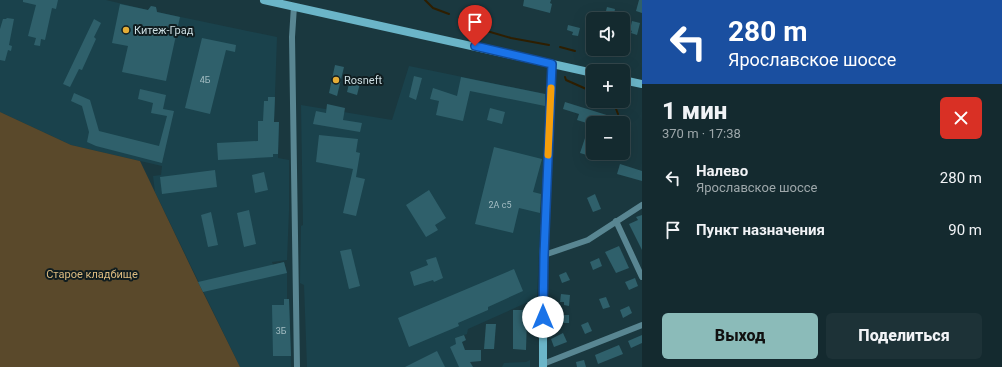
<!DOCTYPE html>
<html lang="ru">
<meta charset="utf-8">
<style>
:root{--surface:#142a2f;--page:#1d3237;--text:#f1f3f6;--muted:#9da7aa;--line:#33464b;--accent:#8bbbb9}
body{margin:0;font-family:Roboto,sans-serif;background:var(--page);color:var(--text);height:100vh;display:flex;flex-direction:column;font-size:15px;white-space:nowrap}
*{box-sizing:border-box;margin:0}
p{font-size:13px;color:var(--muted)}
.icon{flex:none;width:22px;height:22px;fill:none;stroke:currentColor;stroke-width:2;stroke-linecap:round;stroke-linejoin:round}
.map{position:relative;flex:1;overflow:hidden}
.sheet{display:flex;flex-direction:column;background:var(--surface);width:360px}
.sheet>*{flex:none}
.hud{background:#1a4fa0;color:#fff;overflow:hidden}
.buttons{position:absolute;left:586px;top:12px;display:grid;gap:8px}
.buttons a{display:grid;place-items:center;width:44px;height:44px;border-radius:6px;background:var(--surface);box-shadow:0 4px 16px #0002,0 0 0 1px var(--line);font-size:20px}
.pin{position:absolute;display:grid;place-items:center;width:34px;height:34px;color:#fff;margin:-41px -17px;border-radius:50% 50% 50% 0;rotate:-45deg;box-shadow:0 0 4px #0007}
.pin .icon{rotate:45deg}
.me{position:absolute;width:44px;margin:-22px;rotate:0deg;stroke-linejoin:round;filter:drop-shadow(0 0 3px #0008)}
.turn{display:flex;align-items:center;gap:14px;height:84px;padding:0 20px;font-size:18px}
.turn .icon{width:52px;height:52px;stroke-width:2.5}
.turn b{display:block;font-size:28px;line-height:34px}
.round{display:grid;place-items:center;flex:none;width:42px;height:42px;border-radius:6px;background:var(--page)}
.head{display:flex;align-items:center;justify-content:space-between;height:68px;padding:0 20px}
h1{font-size:24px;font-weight:800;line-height:30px}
.cta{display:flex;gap:8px;margin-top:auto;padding:8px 20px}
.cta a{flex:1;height:46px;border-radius:6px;background:var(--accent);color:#111;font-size:16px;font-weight:800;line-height:46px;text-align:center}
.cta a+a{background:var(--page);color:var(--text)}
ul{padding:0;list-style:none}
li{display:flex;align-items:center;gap:12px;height:52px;padding:0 20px}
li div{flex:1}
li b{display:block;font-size:15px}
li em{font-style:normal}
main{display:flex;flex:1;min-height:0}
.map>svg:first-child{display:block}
.built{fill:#1a424c}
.green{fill:#5a492b}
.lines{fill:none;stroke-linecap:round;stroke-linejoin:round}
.stream{stroke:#2e1e00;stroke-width:2}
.building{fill:#2f606b}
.street{stroke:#598692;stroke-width:6}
.secondary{stroke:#6bb5c8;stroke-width:8}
.route-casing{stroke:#114b97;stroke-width:10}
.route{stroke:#1a73e8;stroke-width:7}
.slow{stroke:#f59e0b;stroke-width:7}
.poi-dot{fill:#e5ad36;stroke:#101d20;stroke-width:1.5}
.labels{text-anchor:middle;stroke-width:4;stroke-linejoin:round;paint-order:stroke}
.number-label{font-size:9px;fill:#a4bdc3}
.poi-label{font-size:11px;fill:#cbdce0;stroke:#101d20;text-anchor:start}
.park-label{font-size:11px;fill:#dcbb80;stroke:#101d20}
</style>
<main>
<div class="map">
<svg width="642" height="367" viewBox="0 0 642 367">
<rect width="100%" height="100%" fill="#1a383f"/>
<g class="built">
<path d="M0,0h106l42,10 3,-4 5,1 1,5 120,25 -3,85h5l-1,36 11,2v51l-2,49 -15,2 1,3 11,-3 3,11v26h2l2,68h-51l-85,-175 -2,-16 8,-1 1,-9 -91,-21 -71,-33z"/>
<path d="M409,66l137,28 -9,204 -69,31 -1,5 -12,4 11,29h-159l-3,-82 -4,-2 1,-57 2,-1 -2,-120 91,15z"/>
<path d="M530,360v7h-28l2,-4 22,-1z"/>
</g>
<path class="green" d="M0,112l71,33 69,16 58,121 42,85h-240z"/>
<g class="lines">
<g class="stream">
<path d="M425,0l8,8 16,6"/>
<path d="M459,18l14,5 7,6 31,9 38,7"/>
<path d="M560,47l15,4"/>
<path d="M565,77l1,3 27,12"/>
<path d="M613,101l5,13"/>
</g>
</g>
<g class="building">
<path d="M23,0h35l-2,9 -4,-1 -7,32 -4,-1 -1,7 -6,-1 2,-7 -8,-2 8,-31 -13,-3z"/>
<path d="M524,0h27l-1,3 2,1 -2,9 -27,-7z"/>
<path d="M639,0h3v13l-6,-2z"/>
<path d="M120,4l28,6 3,-4 5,1 1,5 23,5 -14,64 -44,-9 6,-26 -16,-3z"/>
<path d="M607,7l8,2 -2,10h-9z"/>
<path d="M7,18l7,1 -5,26 3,1 -1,5 -3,-1 -3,11 -5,-1v-31l3,-10h3z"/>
<path d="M94,19l7,4 -7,14 2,2 -14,31 -3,-1 -9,18 -7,-3z"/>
<path d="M632,21l8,2 -3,12 -6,-2 1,-2 -2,-1z"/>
<path d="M568,25l12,3 -2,8 -6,-1 1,-3 -6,-2z"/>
<path d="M202,38l34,7 -1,7 -9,-2 -16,64 -25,-6z"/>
<path d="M335,65l9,2 -7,29 -8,-3z"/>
<path d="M351,76l10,3 -4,16 -10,-3z"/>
<path d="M414,76l8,2 -6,22 -7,-3z"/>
<path d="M461,77l84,17v12l-75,-15 -7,30 -27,-6 3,-14 -9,-2 3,-11 24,8z"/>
<path d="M140,89l26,6 -3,14 11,2 -12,52 -66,-17 -9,-4 2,-10 -7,-26 -11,-5 3,-8 16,7 9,31 60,15 8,-30 -16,-3 2,-10 -15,-4z"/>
<path d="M268,97h7l-1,25h5l-1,32h-5v3l-55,3 -1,-17 41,-2v-20h5l1,-20h4z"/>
<path d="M565,102l48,15 -2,6h-18v2l-16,-5 2,-6 -16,-5z"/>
<path d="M327,104l18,4 -2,12 19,3 -2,9 -47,-8 3,-13 10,2z"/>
<path d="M490,108l15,4 -3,12 -15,-4z"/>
<path d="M319,135l39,4 -2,13 4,1 -4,24 9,2 -9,37 -13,-3 10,-44 -37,-7z"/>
<path d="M586,135l7,2v16h9l-2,6 -20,-6z"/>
<path d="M494,147l48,12 -9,33 8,2 -1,19 -21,-5 -6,25 -38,-9z"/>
<path d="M620,164l22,7v10l-25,-7z"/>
<path d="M215,170l2,17 -55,7 -2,-17z"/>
<path d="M264,172l4,18 -13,3 -3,-18z"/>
<path d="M429,190l17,28 -11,7 3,5 -12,7 -20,-32z"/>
<path d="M595,194l6,15 -8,3 -6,-14z"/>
<path d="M249,210l7,34 -12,3 -7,-34z"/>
<path d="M211,212l7,33 -10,2 -7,-32z"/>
<path d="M642,215v35l-13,-26 9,-4 -2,-3z"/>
<path d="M619,246l10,22 -13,5 -11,-21z"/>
<path d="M351,249l9,37 -11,3 -9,-38z"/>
<path d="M436,257l7,21 -9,4 -1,-2 -19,6 -4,-14 18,-7 -2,-5z"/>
<path d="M599,258l3,8 -9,4 -3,-8z"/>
<path d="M284,262l3,11 -84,19 -5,-10z"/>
<path d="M514,269l9,22 -35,16v3l-30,13 1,3 -50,21 -11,-29z"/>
<path d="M566,272l4,8 -8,3 -3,-8z"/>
<path d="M635,278l3,8 -9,4 -4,-8z"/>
<path d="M561,294l9,1 -1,11 -5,-1v-3h-4z"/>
<path d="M606,297l4,10 -7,2 -4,-10z"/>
<path d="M284,299h5l2,57h-18l-1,-51h12z"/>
<path d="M629,306l3,7 -9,5 -3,-8z"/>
<path d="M513,310h17v7h-3l-1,33 -13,-1z"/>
<path d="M561,315h8v8h-11v-5h3z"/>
<path d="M588,322l4,9 -7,3 -4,-9z"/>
<path d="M486,324h10l-2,25h-10z"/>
<path d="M563,333l4,9 -13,5 -3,-8z"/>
<path d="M464,335l2,5 -4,2 3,8h16v11l-11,1 3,5h-14l-9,-20 6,-3 -1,-6z"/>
<path d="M642,335v8l-11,5 -3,-7z"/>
<path d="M619,345l4,9 -25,10 -3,-9z"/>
<path d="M437,351l8,16h-40z"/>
<path d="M584,360l2,7h-9l-1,-5z"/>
</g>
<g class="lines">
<g class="street">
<path d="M294,6l-2,31 5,330"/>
<path d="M616,221l26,56"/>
<path d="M544,255l44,-15 54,-35"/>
<path d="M543,364l99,-39"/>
</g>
<g class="secondary">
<path d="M264,0l329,73"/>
<path d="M623,80l19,4"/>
<path d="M543,367v-98l9,-205"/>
</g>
</g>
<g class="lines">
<g class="route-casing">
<path id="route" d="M475,46l77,18 -8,191 -1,62"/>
</g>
<use href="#route" class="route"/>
<path class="slow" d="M548,155l3,-67"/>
</g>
<g class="poi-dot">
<circle cx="126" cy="30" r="4"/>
<circle cx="336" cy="80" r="4"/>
</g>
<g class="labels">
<g class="number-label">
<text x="205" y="83">4Б</text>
<text x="500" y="208">2А с5</text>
<text x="281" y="334">3Б</text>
</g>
<g class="poi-label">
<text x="134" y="34">Китеж-Град</text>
<text x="344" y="84">Rosneft</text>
</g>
<g class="park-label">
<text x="92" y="278">Старое кладбище</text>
</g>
</g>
</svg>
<div class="buttons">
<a><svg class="icon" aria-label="sound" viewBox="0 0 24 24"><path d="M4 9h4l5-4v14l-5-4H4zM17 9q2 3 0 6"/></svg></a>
<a>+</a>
<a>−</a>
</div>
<div class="pin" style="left:475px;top:46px;background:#d93025"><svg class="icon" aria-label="arrive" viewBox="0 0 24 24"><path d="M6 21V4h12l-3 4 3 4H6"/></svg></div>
<svg class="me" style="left:543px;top:317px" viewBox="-20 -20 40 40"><circle r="19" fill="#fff"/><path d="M0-13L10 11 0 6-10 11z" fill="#1a73e8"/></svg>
</div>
<section class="sheet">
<div class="hud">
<div class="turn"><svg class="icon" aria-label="left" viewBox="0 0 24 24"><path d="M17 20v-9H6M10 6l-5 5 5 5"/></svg><div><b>280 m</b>Ярославское шоссе</div></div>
</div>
<div class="head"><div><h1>1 мин</h1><p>370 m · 17:38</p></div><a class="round" style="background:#d93025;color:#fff"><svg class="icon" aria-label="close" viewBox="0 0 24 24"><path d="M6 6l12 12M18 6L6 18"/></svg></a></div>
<ul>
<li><svg class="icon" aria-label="left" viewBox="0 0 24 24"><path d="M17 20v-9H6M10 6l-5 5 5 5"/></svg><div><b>Налево</b><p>Ярославское шоссе</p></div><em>280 m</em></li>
<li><svg class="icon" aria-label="arrive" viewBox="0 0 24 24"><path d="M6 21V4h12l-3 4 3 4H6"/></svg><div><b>Пункт назначения</b></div><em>90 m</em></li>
</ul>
<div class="cta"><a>Выход</a><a>Поделиться</a></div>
</section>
</main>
